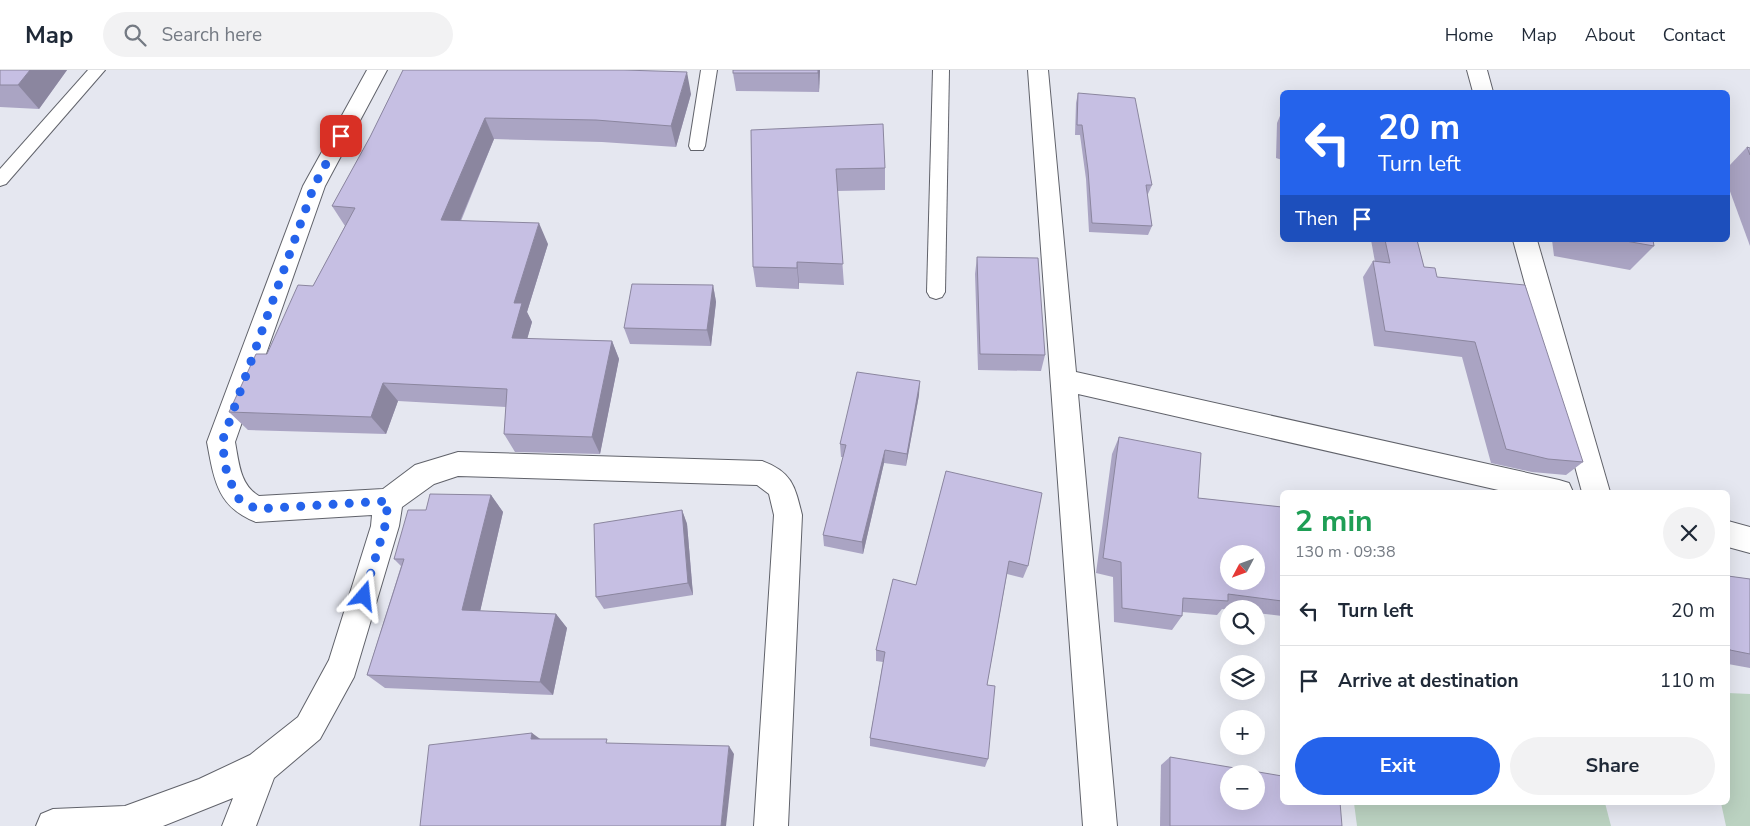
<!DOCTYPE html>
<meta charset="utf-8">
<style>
:root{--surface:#fff;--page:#f2f2f3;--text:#1f2937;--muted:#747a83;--line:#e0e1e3;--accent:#2563eb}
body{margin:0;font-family:"Nunito Sans",sans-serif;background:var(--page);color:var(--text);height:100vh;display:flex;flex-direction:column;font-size:19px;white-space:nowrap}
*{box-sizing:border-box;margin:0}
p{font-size:16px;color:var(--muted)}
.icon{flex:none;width:28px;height:28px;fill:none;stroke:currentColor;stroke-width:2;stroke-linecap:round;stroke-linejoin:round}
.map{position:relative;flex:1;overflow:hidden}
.side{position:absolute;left:1280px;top:420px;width:450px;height:315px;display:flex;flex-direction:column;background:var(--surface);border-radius:8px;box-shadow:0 5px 20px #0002}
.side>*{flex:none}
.hud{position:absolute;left:1280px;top:20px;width:450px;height:152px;border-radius:8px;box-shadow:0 5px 20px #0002;background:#2563eb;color:#fff;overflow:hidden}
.needle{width:32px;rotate:229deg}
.tools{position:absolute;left:1220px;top:475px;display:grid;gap:10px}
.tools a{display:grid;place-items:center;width:45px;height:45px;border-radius:50%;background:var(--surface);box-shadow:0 5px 20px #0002;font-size:25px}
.pin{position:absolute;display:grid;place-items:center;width:42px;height:42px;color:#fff;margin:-21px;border-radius:10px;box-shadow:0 2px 8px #0006}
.me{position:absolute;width:55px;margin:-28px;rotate:17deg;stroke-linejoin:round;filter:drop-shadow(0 0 4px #0008)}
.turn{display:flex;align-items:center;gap:18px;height:105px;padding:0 15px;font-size:22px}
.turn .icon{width:65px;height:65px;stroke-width:2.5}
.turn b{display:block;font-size:35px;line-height:42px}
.then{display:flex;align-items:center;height:48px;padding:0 15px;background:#0003;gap:10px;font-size:19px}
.round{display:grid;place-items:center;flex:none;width:52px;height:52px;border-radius:26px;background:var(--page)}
.head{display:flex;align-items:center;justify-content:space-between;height:85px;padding:0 15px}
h1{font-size:30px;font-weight:700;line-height:38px;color:#1e9e55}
.action{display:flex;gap:10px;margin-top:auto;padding:10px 15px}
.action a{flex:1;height:58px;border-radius:30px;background:var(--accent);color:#fff;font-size:20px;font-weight:700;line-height:58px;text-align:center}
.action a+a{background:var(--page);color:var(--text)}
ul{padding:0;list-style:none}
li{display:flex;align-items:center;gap:15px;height:70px;padding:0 15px;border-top:1px solid var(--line)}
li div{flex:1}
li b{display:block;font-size:19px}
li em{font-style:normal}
header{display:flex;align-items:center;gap:30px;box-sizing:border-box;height:70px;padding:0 25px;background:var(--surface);border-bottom:1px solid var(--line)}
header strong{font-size:24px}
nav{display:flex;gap:28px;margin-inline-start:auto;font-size:18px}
.search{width:350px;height:45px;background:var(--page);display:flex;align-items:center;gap:12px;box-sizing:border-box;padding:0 18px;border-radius:28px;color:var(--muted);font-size:19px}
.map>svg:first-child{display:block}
.green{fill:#bbd2c1}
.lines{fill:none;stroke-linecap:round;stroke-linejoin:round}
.lane-casing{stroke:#60626a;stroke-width:2}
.street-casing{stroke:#60626a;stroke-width:2}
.lane{fill:#fff;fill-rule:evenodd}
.street{fill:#fff;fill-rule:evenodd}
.wall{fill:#aaa4c3}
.shaded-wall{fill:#8b869f}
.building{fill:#c6bfe3;stroke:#8b869f;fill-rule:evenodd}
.route{stroke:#2563eb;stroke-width:9;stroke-dasharray:0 16.2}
</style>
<header>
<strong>Map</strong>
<div class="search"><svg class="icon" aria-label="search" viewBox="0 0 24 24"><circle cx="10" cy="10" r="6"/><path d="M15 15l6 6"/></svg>Search here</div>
<nav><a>Home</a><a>Map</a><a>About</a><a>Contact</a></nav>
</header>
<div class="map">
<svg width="1750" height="756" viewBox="0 0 1750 756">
<rect width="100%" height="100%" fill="#e5e7f0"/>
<g class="green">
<path d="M1728,623l22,1v132h-24l-5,-23 7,-1z"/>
<path d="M1354,733h251l6,23h-254z"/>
</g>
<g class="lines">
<g class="lane-casing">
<g id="lane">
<path d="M88,0h17l-99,114 -6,2v-17z"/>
<path d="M701,0h16l-12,76 -2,4h-12l-2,-4z"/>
<path d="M933,0h16l-4,222 -3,5 -6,2 -6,-2 -3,-5z"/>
</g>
</g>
<g class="street-casing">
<g id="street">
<path d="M367,0h20l-62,116 -90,256c4,21 5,43 24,54l124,-7 32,-24 43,-13 304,9c30,11 33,25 40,54l-14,311h-34l20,-311 -5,-21 -12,-9 -299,-9 -24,8 -32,23 -3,19 -45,151 -34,62 -46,39 -18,48h-34l11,-28 -70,28h-127l5,-12 12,-5 72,-3 74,-27 51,-24 48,-38 31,-57 42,-134 1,-11 -116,7c-39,-15 -42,-43 -49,-80l96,-256z"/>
<path d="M1028,0h20l28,302 483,108 10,3 4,9h-66l-429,-98 39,432h-34z"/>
<path d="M1467,0h20l6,22h-20z"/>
<path d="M1513,170h24l73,252h-28z"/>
<path d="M1728,451l22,6v26l-22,-6z"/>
</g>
</g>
<use href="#lane" class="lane"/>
<use href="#street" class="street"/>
</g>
<g class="wall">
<path d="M0,0h67l-28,39 -39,-2z"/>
<path d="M403,0l288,24 -15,53 -74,-5 -108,-3 -33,82 87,23 -21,68 5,10 -5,17 85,2 7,18 -19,95 -85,-2 -11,-18 2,-27 -108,-6 -12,33 -138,-4 -19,-18 84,-126 32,-60 -13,-20 38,-69z"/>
<path d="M733,0h87l-1,22 -83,-1 -3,-18z"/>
<path d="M1078,23l74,92 -4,9h-1l5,32 -4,9 -59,-3 -3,-53 -6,-44h-5l1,-32z"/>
<path d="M1282,41v49l-6,-2 1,-35z"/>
<path d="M751,60l134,38v22l-48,1 7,94 -45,-2v6l-43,-2 -3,-20z"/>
<path d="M1747,77l3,1v98l-22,-60v-19z"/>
<path d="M1371,170h46l7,27 13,10 146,185 -17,13 -34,-3 -41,-9 -29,-106 -88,-11 -11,-69 10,-16 2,1z"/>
<path d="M1552,170h101l1,6 -24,24 -76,-14z"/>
<path d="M977,187l68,98 -4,16 -63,-1 -3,-96z"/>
<path d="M713,215l3,17 -5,44 -81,-2 -6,-16z"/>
<path d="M919,325l-13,71 -22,-3 -21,91 -39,-8 -1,-11 20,-78h-2l-1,-13z"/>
<path d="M1119,367l79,61 84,9v109l-26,-3v-4h-27v1l-7,-1 -5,6 -35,-3v4l-10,14 -58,-8 -1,-45 -17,-4 16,-119z"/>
<path d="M946,401l82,95 -5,12 -16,-4 -20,111 1,74 -3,8 -115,-21v-8l13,-76 -7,-1v-11l40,-65z"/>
<path d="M491,425l12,17 -23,99 76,3 11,14 -14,67 -168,-7 -18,-13 34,-109 -7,-7 32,-49z"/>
<path d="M682,440l5,14 6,71 -89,14 -8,-12z"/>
<path d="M1728,506l22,3v89l-22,-4z"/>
<path d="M1170,687l172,69h-182l1,-61z"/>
</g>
<g class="shaded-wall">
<path d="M30,0h37l-28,39 -21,-24z"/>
<path d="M818,0h2l-1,22 -1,-19z"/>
<path d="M687,2l4,22 -15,53 -5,-21z"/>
<path d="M485,48l9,21 -42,101 -11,-20z"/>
<path d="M539,153l9,21 -21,68 5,10 -10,35 -10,-19 2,-35z"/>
<path d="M797,192l2,21v6l-2,-21z"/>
<path d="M713,215l3,17 -5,44 -4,-16z"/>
<path d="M612,271l7,18 -19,95 -8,-17z"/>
<path d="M920,311l-1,14 -13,71 1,-12z"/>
<path d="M383,313l15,18 -12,33 -15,-17z"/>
<path d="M885,380l-1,13 -21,91 -1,-12z"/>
<path d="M491,425l12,17 -26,113 -15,-15z"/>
<path d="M682,440l5,14 6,71 -5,-12z"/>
<path d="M556,544l11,14 -14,67 -13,-13z"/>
<path d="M532,663l11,8 -12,-2z"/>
<path d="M729,676l5,8 -8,72h-5z"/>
</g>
<g class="building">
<path d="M0,0h30l-12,15h-18z"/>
<path d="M403,0h221l63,2 -16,54 -75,-6 -111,-2 -44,102 98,3 -25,80h8l-10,35 100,3 -20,96 -88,-3 3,-45 -124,-6 -12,34 -142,-5 27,-58h11l31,-69 15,1 42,-78 -23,-2 38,-69z"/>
<rect x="733" y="0" width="85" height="3"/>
<path d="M1078,23l57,5 17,87h-6l6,41 -60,-3 -4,-53 -6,-45h-5z"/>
<path d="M883,54l2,44 -49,1 7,95 -46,-2v6l-44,-1 -2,-137z"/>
<path d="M1747,77l3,1v7z"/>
<path d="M1385,170h32l7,27 11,1 2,9 88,8 58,177 -35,-3 -42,-10 -31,-107 -90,-11 -12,-70 17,2z"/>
<path d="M1620,170h33l1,6z"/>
<path d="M977,187l61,1 7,97 -65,-1z"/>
<path d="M632,214l81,1 -6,45 -83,-2z"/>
<path d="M857,302l63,9 -13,73 -22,-4 -23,92 -39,-7 23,-90 -6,-1z"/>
<path d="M1119,367l82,16 -3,45 84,9v94l-54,-7v7l-45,-3 -1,18 -60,-8 -1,-46 -18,-4zM1229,484h27v27h-27z"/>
<path d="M946,401l96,22 -14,73 -19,-5 -22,124 8,1 -7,73 -118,-21 15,-86 -9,-2 17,-71 23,6z"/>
<path d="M430,424l61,1 -29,115 94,4 -16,68 -173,-7 37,-116h-10l14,-49h18z"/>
<path d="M682,440l6,73 -92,14 -2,-73z"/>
<path d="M1728,506l22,3v75l-20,-4 -2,-6z"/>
<path d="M532,663l-1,6h76l-1,4 123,3 -8,80h-301l9,-81z"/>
<path d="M1170,687l112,19v26h58l2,24h-172zM1229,704h27v27h-27z"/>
</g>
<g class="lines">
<path class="route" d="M341,66l-27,50 -92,256 5,33 12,24 17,10 132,-8 -3,25 -21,70"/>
</g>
</svg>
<div class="tools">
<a><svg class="needle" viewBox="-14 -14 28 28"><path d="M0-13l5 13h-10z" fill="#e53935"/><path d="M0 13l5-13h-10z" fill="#747a83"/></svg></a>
<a><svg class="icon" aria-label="search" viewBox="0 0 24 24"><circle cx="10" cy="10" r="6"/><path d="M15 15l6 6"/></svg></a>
<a><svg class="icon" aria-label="layers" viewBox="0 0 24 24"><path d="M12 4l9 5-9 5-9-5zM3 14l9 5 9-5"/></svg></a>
<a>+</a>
<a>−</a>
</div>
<div class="pin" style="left:341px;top:66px;background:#d93025"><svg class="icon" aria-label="arrive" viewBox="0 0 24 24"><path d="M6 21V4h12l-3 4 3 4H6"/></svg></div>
<svg class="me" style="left:364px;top:526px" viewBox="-20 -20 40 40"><path d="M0-17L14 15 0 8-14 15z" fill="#2563eb" stroke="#fff" stroke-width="4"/></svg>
<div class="hud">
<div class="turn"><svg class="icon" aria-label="left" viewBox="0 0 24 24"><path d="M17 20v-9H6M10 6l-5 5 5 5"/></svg><div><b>20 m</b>Turn left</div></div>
<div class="then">Then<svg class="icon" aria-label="arrive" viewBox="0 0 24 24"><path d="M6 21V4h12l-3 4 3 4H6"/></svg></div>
</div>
<section class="side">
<div class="head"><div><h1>2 min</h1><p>130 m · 09:38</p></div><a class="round"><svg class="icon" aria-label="close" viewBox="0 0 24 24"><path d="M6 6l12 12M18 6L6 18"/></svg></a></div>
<ul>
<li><svg class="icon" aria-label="left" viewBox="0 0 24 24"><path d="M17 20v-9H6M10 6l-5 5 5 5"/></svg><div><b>Turn left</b></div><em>20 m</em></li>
<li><svg class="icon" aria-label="arrive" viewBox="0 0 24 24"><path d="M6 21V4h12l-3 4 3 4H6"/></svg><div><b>Arrive at destination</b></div><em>110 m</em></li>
</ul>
<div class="action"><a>Exit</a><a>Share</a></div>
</section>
</div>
